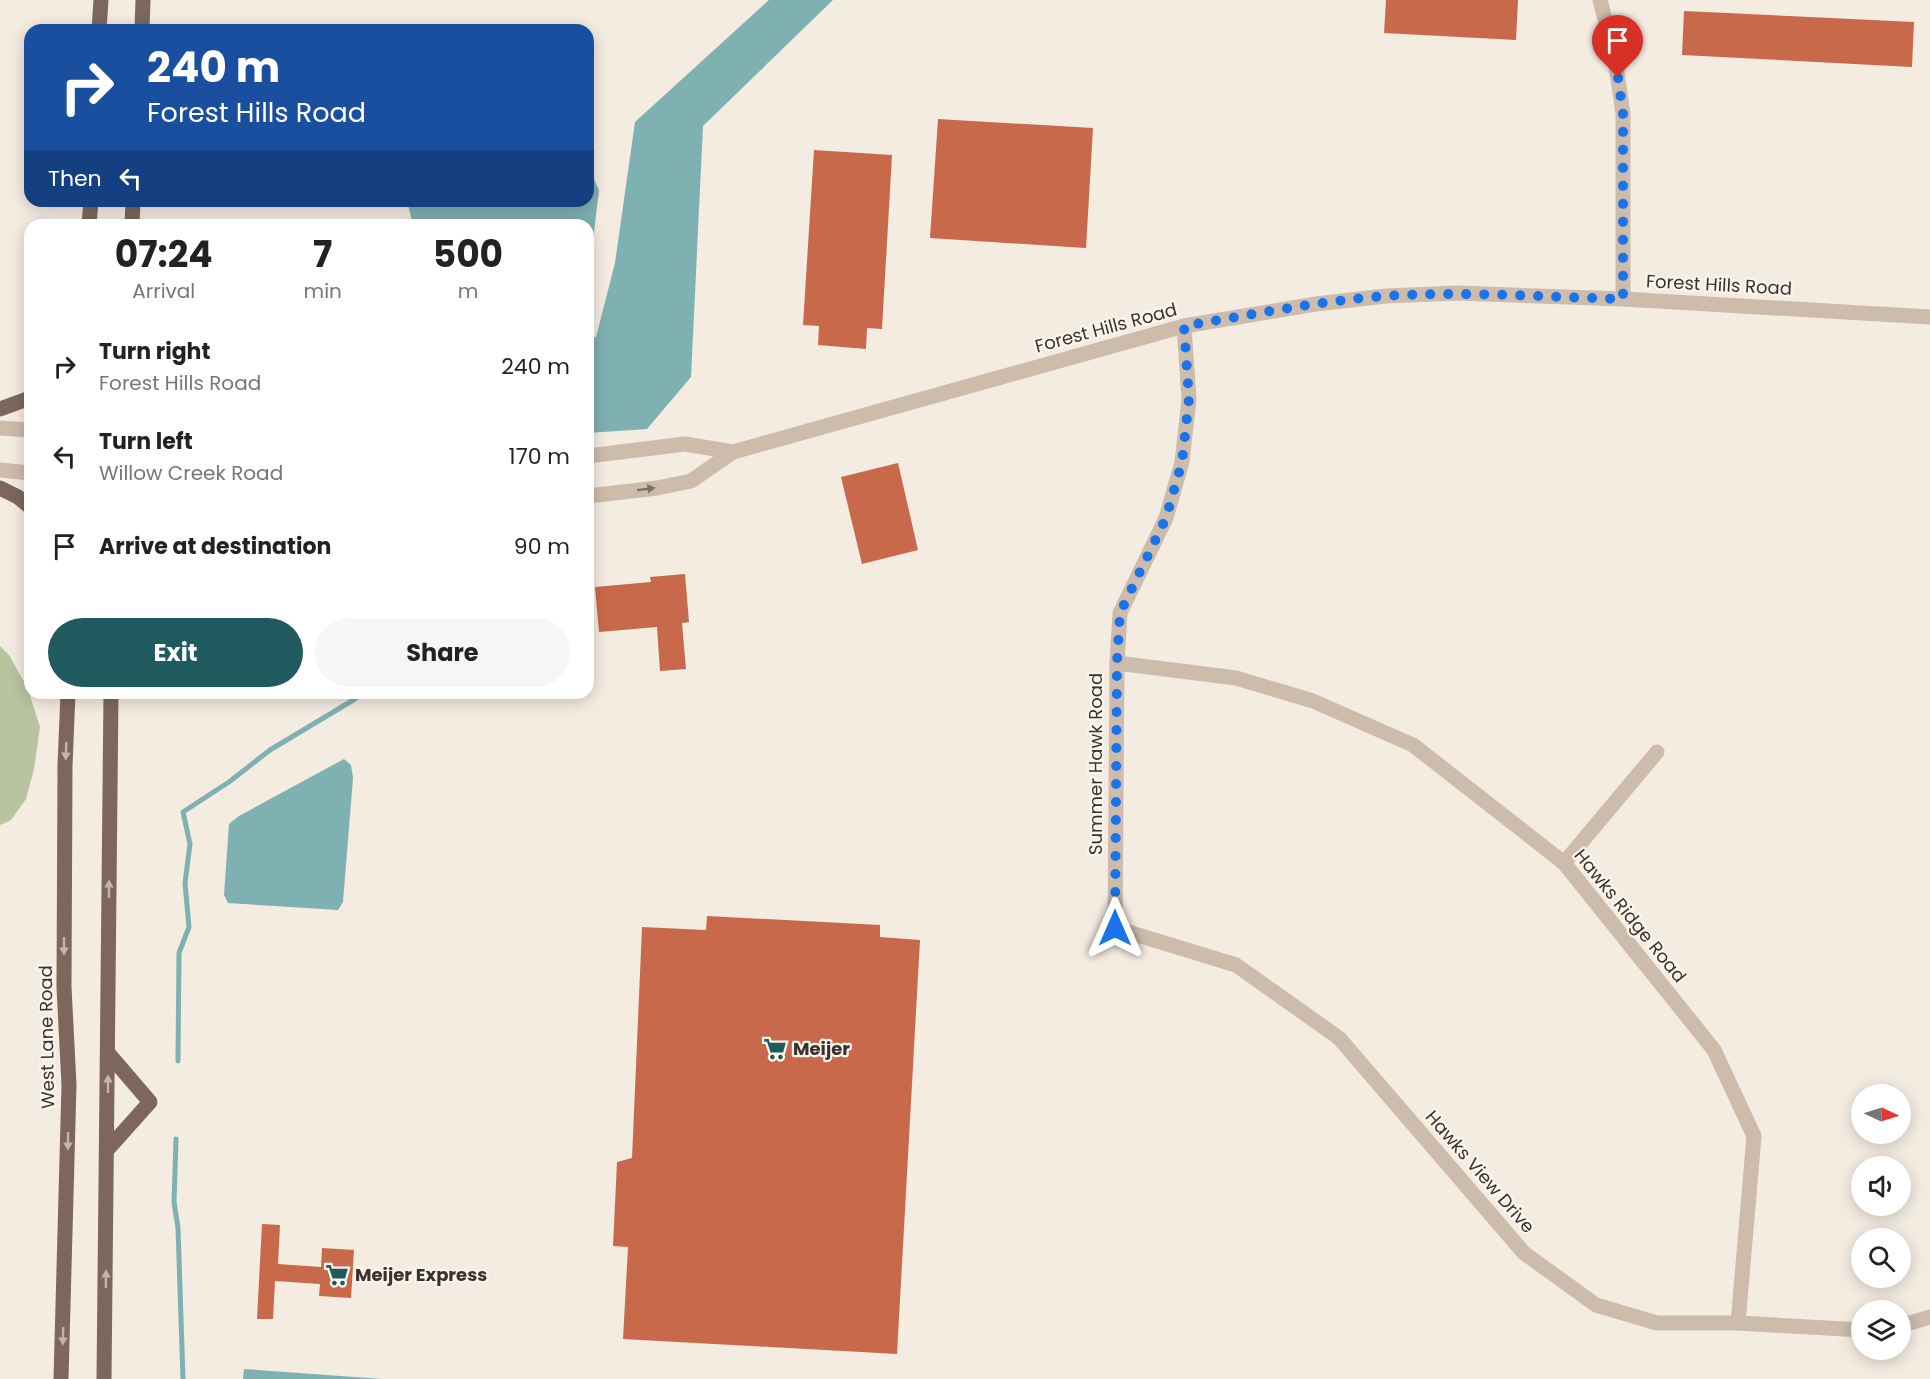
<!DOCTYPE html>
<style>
:root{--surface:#fff;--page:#f6f6f6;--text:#222;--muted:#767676;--accent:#1f5a5e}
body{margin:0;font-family:Poppins,sans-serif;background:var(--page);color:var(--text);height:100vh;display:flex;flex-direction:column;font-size:22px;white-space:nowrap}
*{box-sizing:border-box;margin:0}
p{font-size:20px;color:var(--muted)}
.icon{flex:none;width:33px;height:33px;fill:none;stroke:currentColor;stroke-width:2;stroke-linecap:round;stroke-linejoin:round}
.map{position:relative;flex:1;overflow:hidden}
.details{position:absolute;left:24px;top:219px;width:570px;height:480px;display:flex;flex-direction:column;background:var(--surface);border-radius:18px;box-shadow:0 3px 15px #0003}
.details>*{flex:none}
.guide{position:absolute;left:24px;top:24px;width:570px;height:183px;border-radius:18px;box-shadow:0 3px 15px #0003;background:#1a4fa0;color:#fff;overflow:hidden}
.needle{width:39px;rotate:94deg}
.tools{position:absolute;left:1851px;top:1084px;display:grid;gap:12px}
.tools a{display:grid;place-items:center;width:60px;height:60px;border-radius:50%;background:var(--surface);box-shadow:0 3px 15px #0003;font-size:30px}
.pin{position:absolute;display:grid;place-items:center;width:51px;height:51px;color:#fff;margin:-62px -26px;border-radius:50% 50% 50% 0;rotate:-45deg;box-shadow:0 0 6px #0007}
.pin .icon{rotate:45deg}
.me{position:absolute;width:66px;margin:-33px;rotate:0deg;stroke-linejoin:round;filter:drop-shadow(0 0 4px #0008)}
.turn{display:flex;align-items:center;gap:21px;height:126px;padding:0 24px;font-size:27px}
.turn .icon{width:78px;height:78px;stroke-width:2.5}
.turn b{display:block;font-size:42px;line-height:51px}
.then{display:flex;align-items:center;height:57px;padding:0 24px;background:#0003;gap:12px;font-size:22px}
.eta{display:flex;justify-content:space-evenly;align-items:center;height:102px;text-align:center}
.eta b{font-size:36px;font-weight:700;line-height:42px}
.cta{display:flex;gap:12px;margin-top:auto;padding:12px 24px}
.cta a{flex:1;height:69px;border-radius:36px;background:var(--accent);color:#fff;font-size:24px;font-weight:700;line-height:69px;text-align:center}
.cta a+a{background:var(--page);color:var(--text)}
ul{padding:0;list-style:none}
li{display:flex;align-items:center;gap:18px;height:90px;padding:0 24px}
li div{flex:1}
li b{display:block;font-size:22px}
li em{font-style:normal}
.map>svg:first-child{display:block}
.green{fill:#b8c4a0}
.water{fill:#7fb0b2}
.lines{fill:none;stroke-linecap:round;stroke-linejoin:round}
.stream{stroke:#7fb0b2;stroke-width:5}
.building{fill:#c8694b}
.minor{stroke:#cdbbac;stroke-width:15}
.major{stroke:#7d675c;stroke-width:15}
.oneway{fill:#7d6f65}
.oneway2{fill:#c2b5ac}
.route{stroke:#1a73e8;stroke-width:10;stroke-dasharray:0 18}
.labels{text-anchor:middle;stroke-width:4.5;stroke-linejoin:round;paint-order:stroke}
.street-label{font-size:18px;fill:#3b302b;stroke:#fbf5ee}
.poi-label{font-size:18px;font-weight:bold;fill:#3b302b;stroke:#fbf5ee;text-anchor:start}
</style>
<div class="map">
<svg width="1930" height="1379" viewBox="0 0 1930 1379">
<rect width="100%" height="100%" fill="#f4ebe1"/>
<path class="green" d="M0,646l9,9 18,32 13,40 -6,42 -8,30 -15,21 -11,5z"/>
<g class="water">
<path d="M769,0h64l-130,126 -12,251 -44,52 -59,4v-94l8,-2 19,-74 20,-141z"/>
<path d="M588,166l11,24 -7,59 -4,12v-36h-175l-6,-24h181z"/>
<path d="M344,759l7,6 2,13 -10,124 -5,8 -110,-7 -4,-8 5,-71 10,-8z"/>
<path d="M244,1369l138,10h-139z"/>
</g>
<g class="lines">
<g class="stream">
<path d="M178,1061l1,-108 10,-26 -4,-44 5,-39 -7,-32 46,-30 41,-32 85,-51 5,-6"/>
<path d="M176,1139l-2,63 4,26 5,151"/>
</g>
</g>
<g class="building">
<path d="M1386,0h132l-2,40 -132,-7z"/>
<path d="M1684,11l230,11 -2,45 -230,-12z"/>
<path d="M938,119l155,9 -7,120 -156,-10z"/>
<path d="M814,150l78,5 -10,174 -15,-1 -1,21 -48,-4 1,-19 -16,-1z"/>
<path d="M898,463l20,87 -56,14 -21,-87z"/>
<path d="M685,574l4,48 -7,1 4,46 -26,2 -3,-44 -58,5 -4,-45 56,-5 -1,-5z"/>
<path d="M707,916l173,9v12l40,3 -23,414 -274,-15 5,-92 -15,-1 4,-84 15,-4 10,-231 64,3z"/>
<path d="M262,1224l18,1 -2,39 43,3 1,-19 32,2 -3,48 -32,-2 1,-12 -45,-3 -2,38h-16z"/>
</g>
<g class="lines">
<g class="minor">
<path d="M1600,0l15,58 8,56v185"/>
<path d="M1184,326l5,73 -7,63 -16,56 -46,95 -3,50 -2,265 121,37 103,73 185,215 72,52 61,18h81l124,7"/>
<path d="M0,428l30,2"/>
<path d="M588,456l97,-12 48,8"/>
<path d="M0,470l30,3"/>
<path d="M588,496l69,-8 34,-7 42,-29 451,-126 132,-22 70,-8 72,-3 165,6 307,18"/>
<path d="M1117,663l119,15 77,23 100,44 151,118 150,187 40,86 -16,187"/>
<path d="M1564,863l93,-111"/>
<path d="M1900,1326l30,-9"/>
</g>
<g class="major">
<path d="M99,30l2,-30"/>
<path d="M142,30l1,-30"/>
<path d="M89,225l2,-24"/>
<path d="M132,225l1,-24"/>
<path d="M0,409l30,-11"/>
<path d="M0,488l18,9 12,10"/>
<path d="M108,1149l42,-47 -42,-49"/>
<path d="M61,1379l8,-294 -5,-98 1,-221 3,-73"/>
<path d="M104,1379l7,-686"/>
</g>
</g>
<defs><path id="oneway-solid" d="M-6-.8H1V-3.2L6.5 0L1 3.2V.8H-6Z" transform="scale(1.5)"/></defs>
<use class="oneway" href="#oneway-solid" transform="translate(646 489) rotate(-7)"/>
<g class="oneway2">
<use href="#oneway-solid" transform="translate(66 751) rotate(92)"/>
<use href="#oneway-solid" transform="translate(109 889) rotate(-90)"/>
<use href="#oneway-solid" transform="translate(64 946) rotate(90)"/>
<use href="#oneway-solid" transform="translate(108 1084) rotate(-90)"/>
<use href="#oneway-solid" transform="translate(68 1141) rotate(91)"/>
<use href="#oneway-solid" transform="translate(106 1279) rotate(-89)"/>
<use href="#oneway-solid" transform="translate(63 1336) rotate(92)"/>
</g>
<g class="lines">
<path class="route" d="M1115,928l2,-265 3,-50 46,-95 16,-56 7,-63 -5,-73c67,-11 134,-25 203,-30 78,-5 157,1 236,3v-185l-5,-37"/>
</g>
<defs>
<g id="supermarket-bare" transform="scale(1.8)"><path d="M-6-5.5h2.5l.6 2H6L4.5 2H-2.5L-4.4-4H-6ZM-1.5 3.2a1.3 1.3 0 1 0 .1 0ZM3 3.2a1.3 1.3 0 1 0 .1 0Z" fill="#1f5a5e" stroke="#fbf5ee" stroke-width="2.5" paint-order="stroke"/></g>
</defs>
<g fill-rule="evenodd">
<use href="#supermarket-bare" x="775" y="1049"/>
<use href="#supermarket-bare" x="337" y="1275"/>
</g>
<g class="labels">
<g class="street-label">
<text transform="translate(1719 285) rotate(3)" y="6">Forest Hills Road</text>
<text transform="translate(1106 328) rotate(-15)" y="6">Forest Hills Road</text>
<text transform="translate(1096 764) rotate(-90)" y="6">Summer Hawk Road</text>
<text transform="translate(1630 916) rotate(51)" y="6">Hawks Ridge Road</text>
<text transform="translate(47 1037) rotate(-91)" y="6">West Lane Road</text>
<text transform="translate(1480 1172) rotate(49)" y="6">Hawks View Drive</text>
</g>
<g class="poi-label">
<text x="793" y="1055">Meijer</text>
<text x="355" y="1281">Meijer Express</text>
</g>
</g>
</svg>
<div class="tools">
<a><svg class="needle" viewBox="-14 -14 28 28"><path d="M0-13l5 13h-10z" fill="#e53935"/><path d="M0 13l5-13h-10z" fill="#767676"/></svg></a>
<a><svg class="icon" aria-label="sound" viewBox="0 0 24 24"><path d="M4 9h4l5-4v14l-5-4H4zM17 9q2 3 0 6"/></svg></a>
<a><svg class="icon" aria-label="search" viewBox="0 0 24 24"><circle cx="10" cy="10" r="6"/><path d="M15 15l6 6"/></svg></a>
<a><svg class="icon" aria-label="layers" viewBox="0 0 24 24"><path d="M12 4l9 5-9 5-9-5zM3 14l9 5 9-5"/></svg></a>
</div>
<div class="pin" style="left:1618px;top:77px;background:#d93025"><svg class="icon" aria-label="arrive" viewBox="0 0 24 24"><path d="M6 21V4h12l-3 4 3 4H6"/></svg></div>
<svg class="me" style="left:1115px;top:928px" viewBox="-20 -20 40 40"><path d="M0-17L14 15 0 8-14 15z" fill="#1a73e8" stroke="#fff" stroke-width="4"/></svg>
<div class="guide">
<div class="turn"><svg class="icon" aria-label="right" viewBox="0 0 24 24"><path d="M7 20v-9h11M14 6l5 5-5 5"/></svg><div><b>240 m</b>Forest Hills Road</div></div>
<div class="then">Then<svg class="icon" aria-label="left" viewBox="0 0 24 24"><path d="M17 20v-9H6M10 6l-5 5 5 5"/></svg></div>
</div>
<section class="details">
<div class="eta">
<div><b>07:24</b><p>Arrival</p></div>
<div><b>7</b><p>min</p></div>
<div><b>500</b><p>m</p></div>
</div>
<ul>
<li><svg class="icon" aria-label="right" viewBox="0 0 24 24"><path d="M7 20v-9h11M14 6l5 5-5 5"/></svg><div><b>Turn right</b><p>Forest Hills Road</p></div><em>240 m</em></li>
<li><svg class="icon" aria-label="left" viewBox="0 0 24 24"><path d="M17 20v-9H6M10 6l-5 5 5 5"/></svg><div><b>Turn left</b><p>Willow Creek Road</p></div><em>170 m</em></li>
<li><svg class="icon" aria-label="arrive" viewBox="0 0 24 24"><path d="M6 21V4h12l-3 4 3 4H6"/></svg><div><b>Arrive at destination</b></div><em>90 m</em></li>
</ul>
<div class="cta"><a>Exit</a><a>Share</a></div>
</section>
</div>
